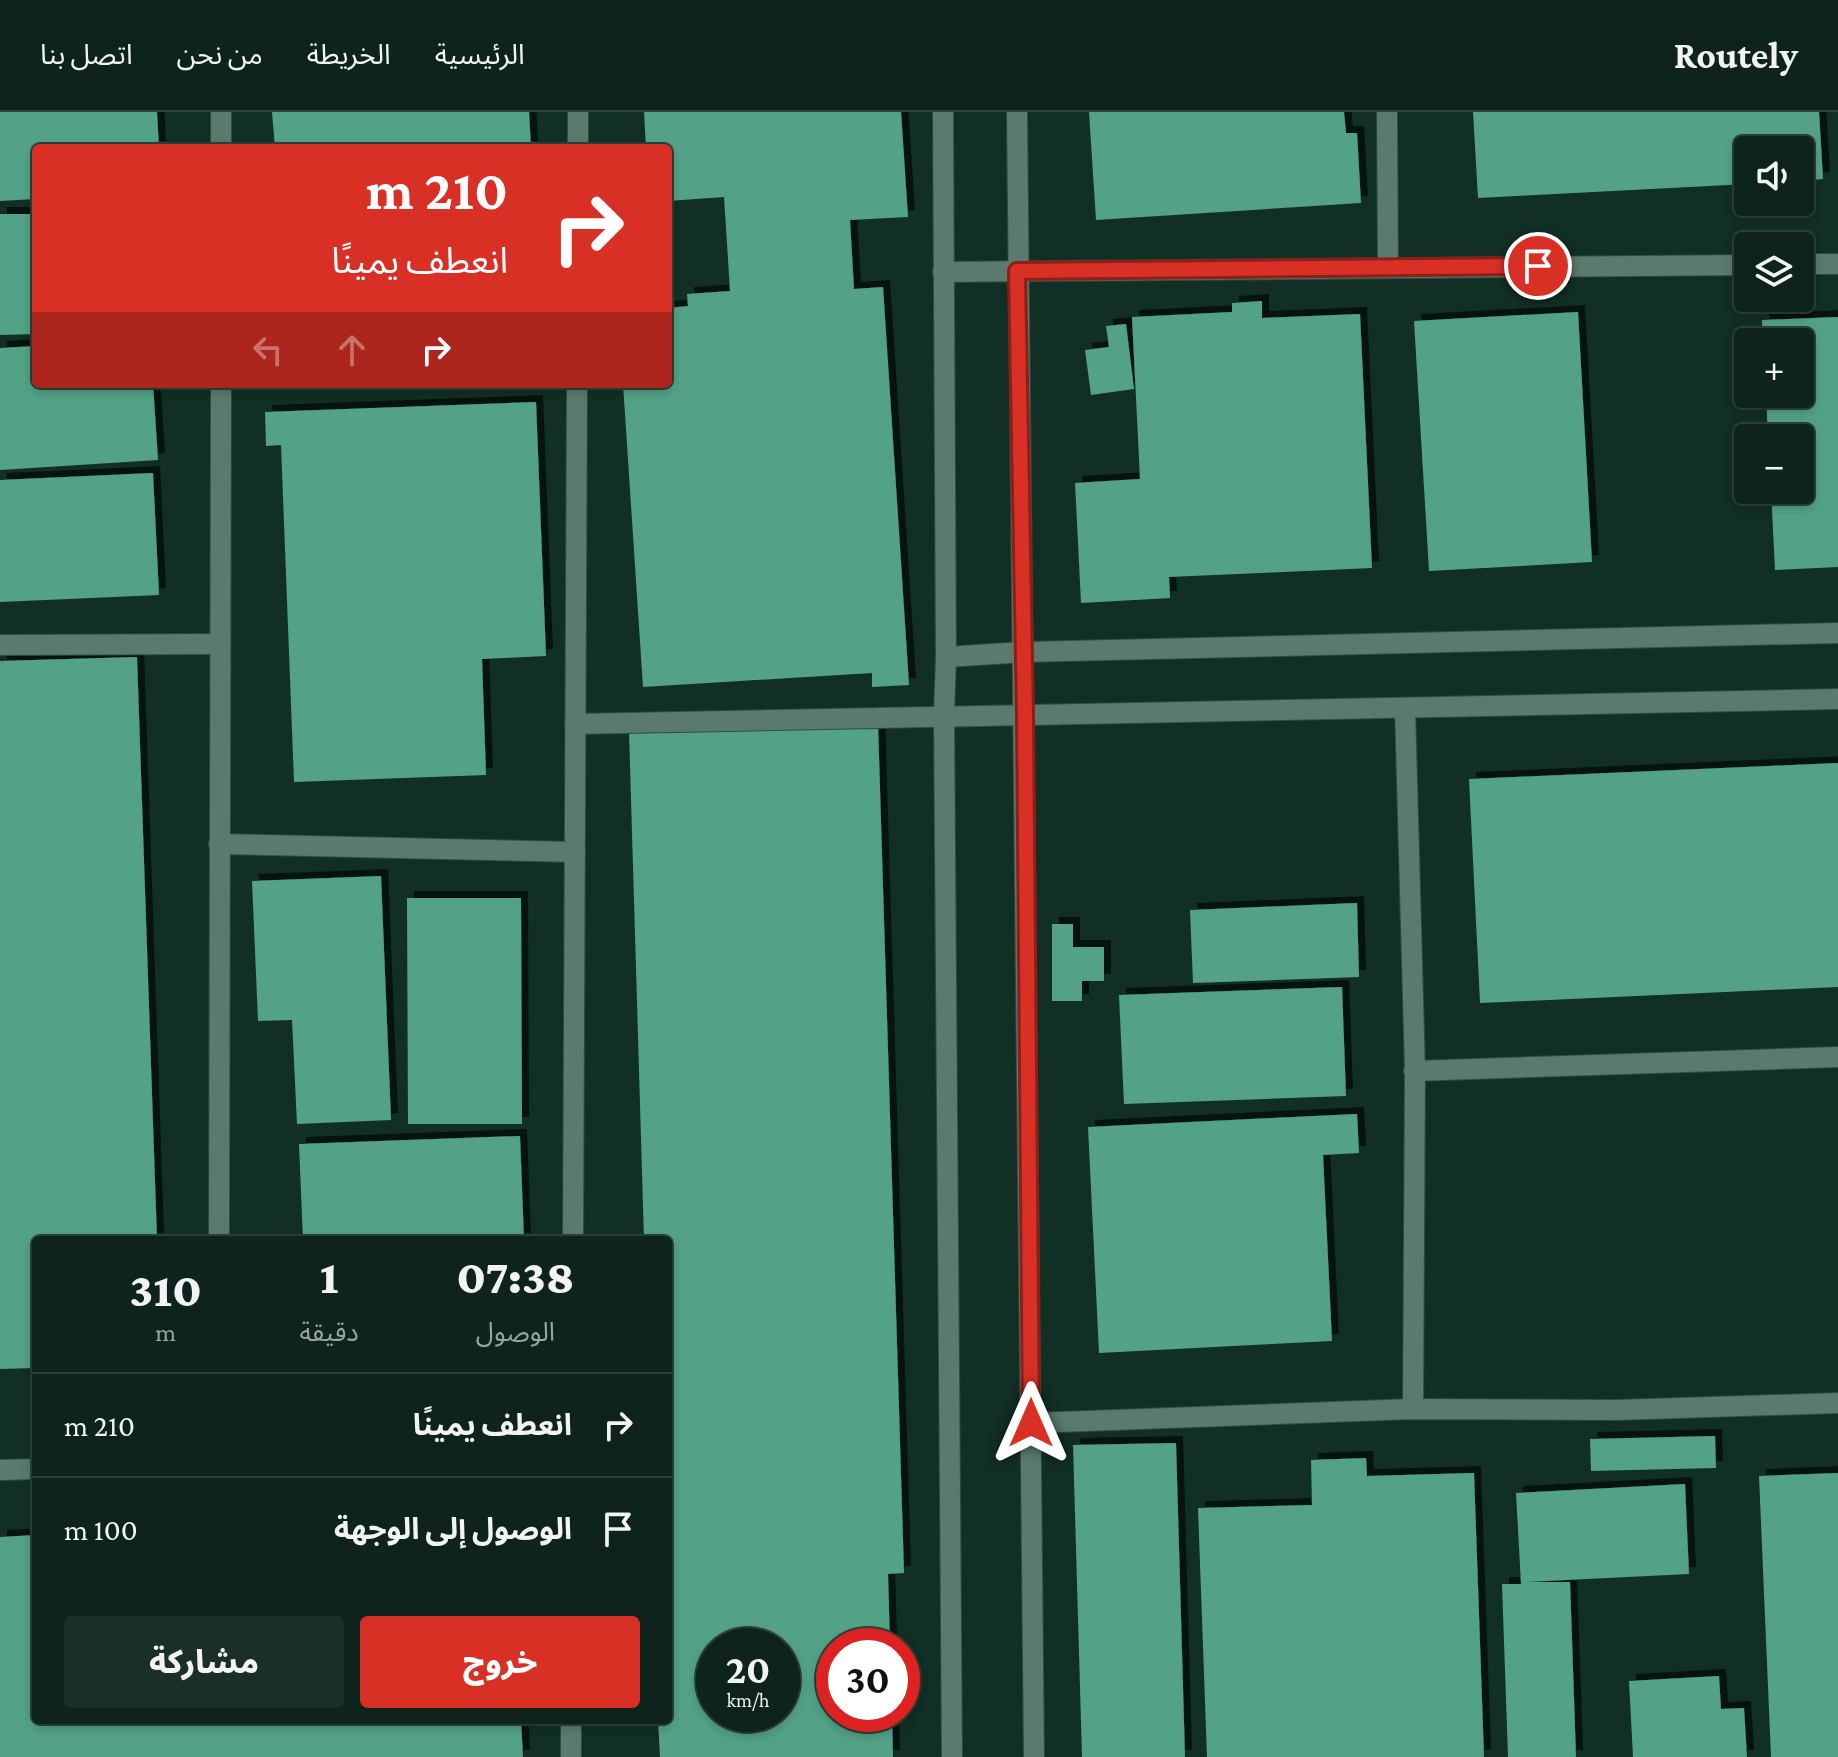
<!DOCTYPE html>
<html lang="ar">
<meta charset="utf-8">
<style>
:root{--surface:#0d231c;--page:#1b2f29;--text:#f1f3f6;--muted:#9aa4a3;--line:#2d403b;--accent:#d93025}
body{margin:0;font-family:"Crimson Pro","Noto Sans Arabic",serif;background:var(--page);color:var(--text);direction:rtl;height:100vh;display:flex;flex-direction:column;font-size:30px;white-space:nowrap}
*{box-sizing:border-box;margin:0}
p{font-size:26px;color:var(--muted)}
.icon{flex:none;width:44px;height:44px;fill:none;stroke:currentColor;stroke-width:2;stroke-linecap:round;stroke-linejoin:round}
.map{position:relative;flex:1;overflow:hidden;direction:ltr}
.details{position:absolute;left:32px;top:1124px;width:640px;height:488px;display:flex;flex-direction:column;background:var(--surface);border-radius:8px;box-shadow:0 4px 12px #0003,0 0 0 2px var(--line);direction:rtl}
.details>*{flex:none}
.banner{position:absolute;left:32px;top:32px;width:640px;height:244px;border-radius:8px;box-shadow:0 4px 12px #0003,0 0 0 2px var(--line);direction:rtl;background:#d93025;color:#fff;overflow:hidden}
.tools{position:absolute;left:1734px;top:24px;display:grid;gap:16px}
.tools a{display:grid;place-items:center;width:80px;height:80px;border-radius:8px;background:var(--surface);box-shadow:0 4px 12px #0003,0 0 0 2px var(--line);font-size:40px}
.speed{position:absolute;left:696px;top:1516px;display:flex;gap:16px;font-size:40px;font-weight:700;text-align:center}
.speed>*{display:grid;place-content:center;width:104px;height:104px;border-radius:50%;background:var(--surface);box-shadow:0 4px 12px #0003,0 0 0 2px var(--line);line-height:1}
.speed small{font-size:20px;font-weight:400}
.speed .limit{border:12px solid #d22;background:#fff;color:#111}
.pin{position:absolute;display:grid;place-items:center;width:68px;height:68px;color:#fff;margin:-34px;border:4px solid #fff;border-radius:50%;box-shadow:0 2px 8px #0007}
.me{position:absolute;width:88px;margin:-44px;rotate:0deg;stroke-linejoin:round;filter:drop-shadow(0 0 6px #0008)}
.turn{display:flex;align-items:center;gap:28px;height:168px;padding:0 32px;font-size:36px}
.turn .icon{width:104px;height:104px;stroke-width:2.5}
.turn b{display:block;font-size:56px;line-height:68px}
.lanes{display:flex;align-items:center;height:76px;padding:0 32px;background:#0003;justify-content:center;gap:40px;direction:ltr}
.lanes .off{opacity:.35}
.eta{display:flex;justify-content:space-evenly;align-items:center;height:136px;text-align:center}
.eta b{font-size:48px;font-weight:800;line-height:56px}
.action{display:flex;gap:16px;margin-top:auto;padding:16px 32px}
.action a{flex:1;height:92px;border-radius:8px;background:var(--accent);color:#fff;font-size:32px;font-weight:800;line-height:92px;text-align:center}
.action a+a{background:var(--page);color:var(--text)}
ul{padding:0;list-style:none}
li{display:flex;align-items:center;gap:24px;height:104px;padding:0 32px;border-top:2px solid var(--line)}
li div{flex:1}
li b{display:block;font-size:30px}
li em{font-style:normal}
header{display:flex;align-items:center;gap:48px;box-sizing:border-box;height:112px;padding:0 40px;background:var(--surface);border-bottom:2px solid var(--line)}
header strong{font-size:38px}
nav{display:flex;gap:44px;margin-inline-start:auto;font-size:28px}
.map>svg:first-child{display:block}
.building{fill:#52a287;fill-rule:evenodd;filter:url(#shadow)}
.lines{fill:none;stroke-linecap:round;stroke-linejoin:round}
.minor-casing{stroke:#304c43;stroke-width:22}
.minor{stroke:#5a7a6e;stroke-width:20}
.route-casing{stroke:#8d1f18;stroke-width:20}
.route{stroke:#d93025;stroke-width:14}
</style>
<header>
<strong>Routely</strong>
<nav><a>الرئيسية</a><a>الخريطة</a><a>من نحن</a><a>اتصل بنا</a></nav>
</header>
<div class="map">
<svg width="1838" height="1645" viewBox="0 0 1838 1645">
<defs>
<filter id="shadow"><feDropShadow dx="7" dy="-7" stdDeviation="0" flood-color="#0009"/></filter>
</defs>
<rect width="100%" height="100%" fill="#112f25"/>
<g class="building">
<path d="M0,0h157l2,36h-123v51l-36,2z"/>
<path d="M272,0h257l2,36h-256z"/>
<path d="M644,0h257l7,105 -58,3 4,69 29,-2 26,398 -37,2v-14l-229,14 -20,-303h45v-76l20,-2 -1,-12 43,-3 -6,-94 -56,4v-53h-22z"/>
<path d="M1089,0h255l2,21h11l4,70 -265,17z"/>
<path d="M1473,0h346l4,67 -23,2v-31h-52v34l-270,14z"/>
<path d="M0,102h36v120l-36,1z"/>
<path d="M1262,189v17l98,-4 12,254 -203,9 1,21 -89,5 -6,-120 65,-4 -8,-162 100,-5v-9z"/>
<path d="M1578,200l14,250 -163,9 -15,-250z"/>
<path d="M1838,205v250l-63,3 -4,-80h29v-52h-32l-2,-44h34v-52h-37l-1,-22z"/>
<path d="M1126,212l8,65 -43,6 -6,-45 24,-3 -3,-21z"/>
<path d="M36,234v38h117l5,76 -158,10v-122z"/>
<path d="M536,290l10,254 -64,3 4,116 -192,7 -13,-337 -15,1 -1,-34z"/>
<path d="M153,361l6,122 -159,7v-122z"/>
<path d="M137,545l20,583h-121v128l-36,1v-708z"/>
<path d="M878,612l26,849 -16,1 2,72h-56v68h58l1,43h-233l-2,-37h10v-480h-24l-15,-509zM714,1534h68v68h-68z"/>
<path d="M1838,651v224l-358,16 -11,-224z"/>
<path d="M381,764l10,244 -94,4 -5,-104 -34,1 -6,-140z"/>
<path d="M407,786h114l1,226h-114z"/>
<path d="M1357,791l2,74 -166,6 -3,-73z"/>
<path d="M1052,812h21v23h31v34h-22v20h-30z"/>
<path d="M1342,875l4,109 -222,8 -5,-109z"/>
<path d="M1357,1002l2,39 -36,2 9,186 -233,12 -11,-226z"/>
<path d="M520,1024l4,104h-221l-4,-96z"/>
<path d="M1715,1324l1,32 -125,3 -1,-32z"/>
<path d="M1176,1331l9,314h-103l-9,-312z"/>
<path d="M1366,1346l1,18 107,-3 10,284h-277l-9,-249 114,-3 -1,-45z"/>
<path d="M1838,1361v284h-67l-12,-281z"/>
<path d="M1685,1372l4,90 -164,8h45l6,175h-68l-6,-173h19l-5,-91z"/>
<path d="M36,1423v185h485l2,37h-523v-220z"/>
<path d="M1719,1564l2,33 23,-1 3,49h-114l-4,-76z"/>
</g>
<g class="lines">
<g class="minor-casing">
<g id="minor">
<path d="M221,0v36"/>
<path d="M943,0l3,545 -2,58 8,1042"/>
<path d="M1017,0l17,1645"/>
<path d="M1387,0l1,156"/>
<path d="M578,36v-36"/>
<path d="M1800,152h38"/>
<path d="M943,160l805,-7"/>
<path d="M0,533l220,-1"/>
<path d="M946,545l78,-5 814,-19"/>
<path d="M1405,596l10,363 -2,338"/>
<path d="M575,612l1263,-25"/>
<path d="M219,732l356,8"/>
<path d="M1414,959l424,-14"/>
<path d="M219,1128l2,-856"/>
<path d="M573,1128l4,-856"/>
<path d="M1031,1311l382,-14 204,1 221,-7"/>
<path d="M0,1358l36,-1"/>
<path d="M571,1645v-37"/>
</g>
</g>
<use href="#minor" class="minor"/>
</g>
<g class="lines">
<g class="route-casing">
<path id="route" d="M1031,1311l-6,-707 -8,-445 521,-5"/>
</g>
<use href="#route" class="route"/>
</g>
</svg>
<div class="tools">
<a><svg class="icon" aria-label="sound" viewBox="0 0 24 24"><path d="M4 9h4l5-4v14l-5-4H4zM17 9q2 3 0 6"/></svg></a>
<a><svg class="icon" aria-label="layers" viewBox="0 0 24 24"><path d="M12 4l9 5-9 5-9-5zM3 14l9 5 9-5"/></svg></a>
<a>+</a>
<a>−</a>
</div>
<div class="speed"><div>20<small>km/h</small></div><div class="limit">30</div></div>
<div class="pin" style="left:1538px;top:154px;background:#d93025"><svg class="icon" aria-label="arrive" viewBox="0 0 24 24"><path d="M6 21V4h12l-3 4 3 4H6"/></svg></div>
<svg class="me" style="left:1031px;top:1311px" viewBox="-20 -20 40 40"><path d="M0-17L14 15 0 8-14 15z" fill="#d93025" stroke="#fff" stroke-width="4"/></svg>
<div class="banner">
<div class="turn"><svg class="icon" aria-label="right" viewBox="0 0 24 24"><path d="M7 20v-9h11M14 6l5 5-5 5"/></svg><div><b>210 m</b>انعطف يمينًا</div></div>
<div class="lanes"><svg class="icon off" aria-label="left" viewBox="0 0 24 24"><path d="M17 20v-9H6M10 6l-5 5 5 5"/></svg><svg class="icon off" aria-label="ahead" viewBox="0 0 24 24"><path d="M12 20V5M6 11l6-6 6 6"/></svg><svg class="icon" aria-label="right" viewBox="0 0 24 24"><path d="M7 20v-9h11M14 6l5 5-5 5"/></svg></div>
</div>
<section class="details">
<div class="eta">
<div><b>07:38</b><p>الوصول</p></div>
<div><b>1</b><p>دقيقة</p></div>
<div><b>310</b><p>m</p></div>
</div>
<ul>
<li><svg class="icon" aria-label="right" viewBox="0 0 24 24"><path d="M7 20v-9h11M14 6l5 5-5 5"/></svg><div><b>انعطف يمينًا</b></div><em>210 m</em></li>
<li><svg class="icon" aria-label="arrive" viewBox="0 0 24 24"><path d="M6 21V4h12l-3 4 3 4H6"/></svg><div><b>الوصول إلى الوجهة</b></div><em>100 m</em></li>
</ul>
<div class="action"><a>خروج</a><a>مشاركة</a></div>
</section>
</div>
